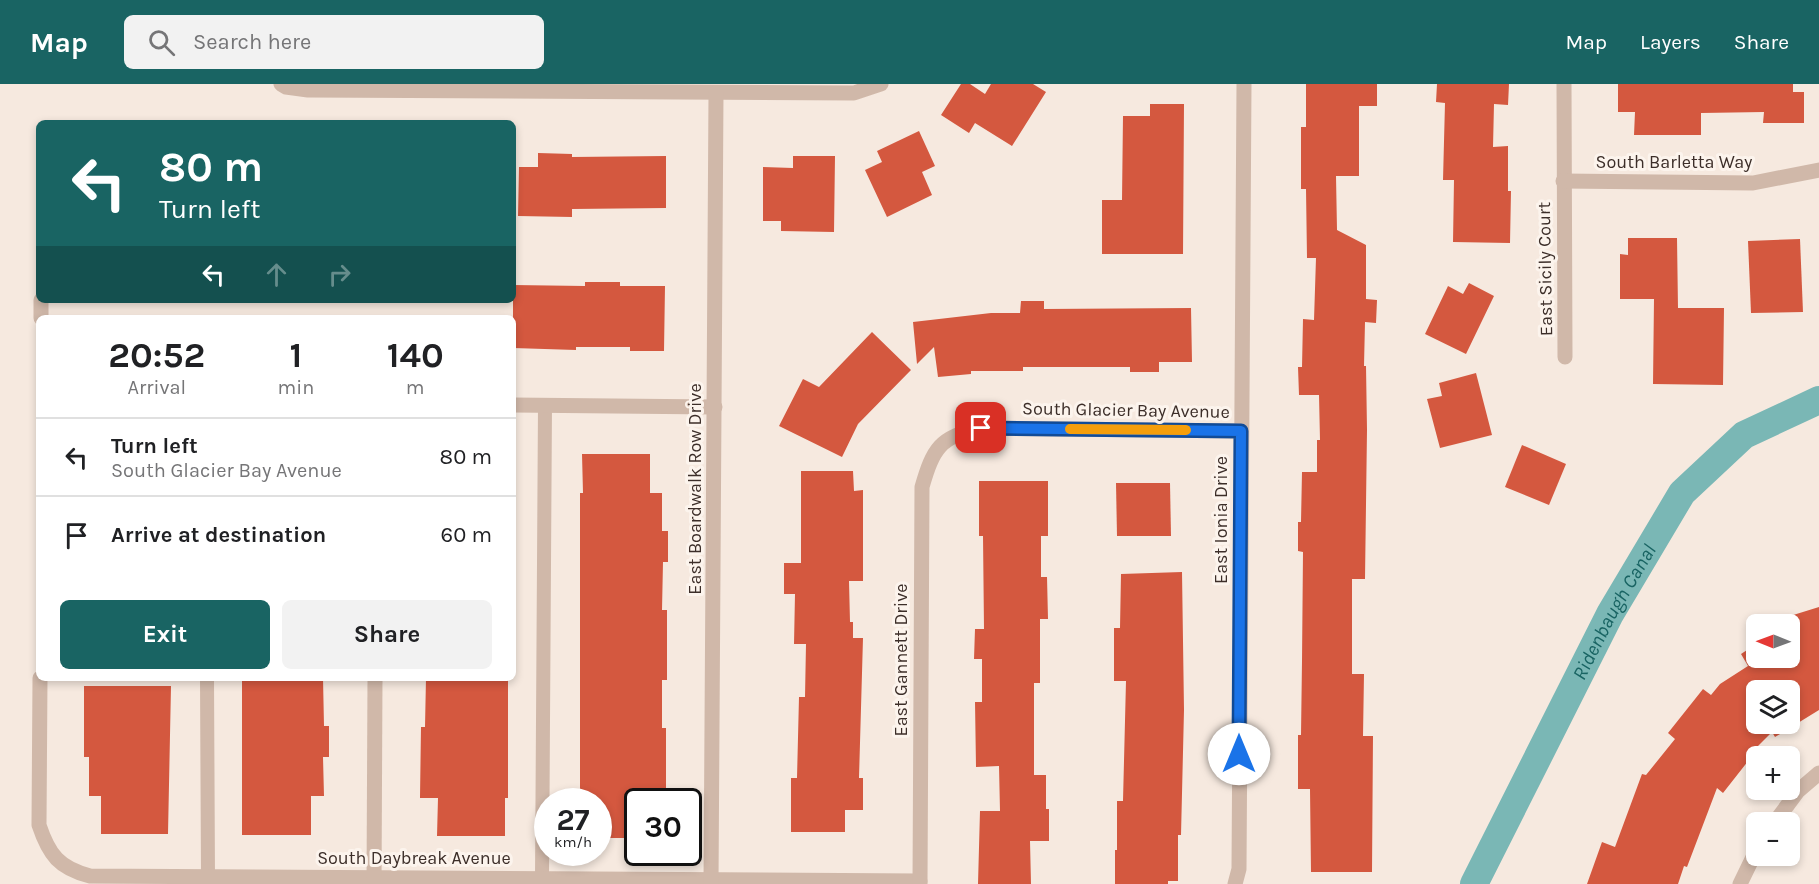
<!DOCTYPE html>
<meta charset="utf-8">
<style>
:root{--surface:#fff;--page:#f2f2f2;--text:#202124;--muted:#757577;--line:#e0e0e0;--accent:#196463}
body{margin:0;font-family:Karla,sans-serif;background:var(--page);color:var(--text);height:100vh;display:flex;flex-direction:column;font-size:22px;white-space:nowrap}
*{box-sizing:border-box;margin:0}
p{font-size:20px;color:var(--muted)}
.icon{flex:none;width:33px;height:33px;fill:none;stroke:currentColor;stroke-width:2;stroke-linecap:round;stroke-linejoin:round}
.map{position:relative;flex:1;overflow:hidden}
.drawer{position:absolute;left:36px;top:231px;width:480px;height:366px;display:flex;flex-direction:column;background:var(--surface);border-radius:9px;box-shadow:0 3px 9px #0003}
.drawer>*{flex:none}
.guide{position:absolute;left:36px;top:36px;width:480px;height:183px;border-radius:9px;box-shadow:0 3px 9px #0003;background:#196463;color:#fff;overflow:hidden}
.needle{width:39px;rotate:271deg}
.buttons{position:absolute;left:1746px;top:530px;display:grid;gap:12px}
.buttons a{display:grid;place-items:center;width:54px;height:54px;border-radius:9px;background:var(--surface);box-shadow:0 3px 9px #0003;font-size:30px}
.speed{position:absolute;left:534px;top:704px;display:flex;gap:12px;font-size:30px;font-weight:700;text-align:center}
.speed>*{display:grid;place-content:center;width:78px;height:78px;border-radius:50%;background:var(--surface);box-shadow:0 3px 9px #0003;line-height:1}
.speed small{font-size:15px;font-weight:400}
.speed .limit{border:3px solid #111;border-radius:9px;background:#fff;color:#111}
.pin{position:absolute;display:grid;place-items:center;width:51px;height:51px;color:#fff;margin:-26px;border-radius:12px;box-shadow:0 3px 9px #0006}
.me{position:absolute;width:66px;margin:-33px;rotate:0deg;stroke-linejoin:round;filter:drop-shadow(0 0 4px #0008)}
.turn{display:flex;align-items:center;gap:21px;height:126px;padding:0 24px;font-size:27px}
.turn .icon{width:78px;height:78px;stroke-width:2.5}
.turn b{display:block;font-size:42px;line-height:51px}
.lanes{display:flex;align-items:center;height:57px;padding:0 24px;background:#0003;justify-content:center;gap:30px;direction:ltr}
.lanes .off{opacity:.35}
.eta{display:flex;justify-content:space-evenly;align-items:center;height:102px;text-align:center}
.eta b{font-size:36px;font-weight:700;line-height:42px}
.primary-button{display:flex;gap:12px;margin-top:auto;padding:12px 24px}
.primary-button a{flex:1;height:69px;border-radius:9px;background:var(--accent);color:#fff;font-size:24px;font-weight:700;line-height:69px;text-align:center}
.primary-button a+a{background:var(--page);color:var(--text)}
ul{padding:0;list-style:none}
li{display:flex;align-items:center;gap:18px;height:78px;padding:0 24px;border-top:2px solid var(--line)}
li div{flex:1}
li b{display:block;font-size:22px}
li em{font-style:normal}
header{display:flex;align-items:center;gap:36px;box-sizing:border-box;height:84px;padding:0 30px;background:var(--accent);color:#fff}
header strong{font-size:28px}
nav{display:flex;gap:33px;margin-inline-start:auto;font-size:21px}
.search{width:420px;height:54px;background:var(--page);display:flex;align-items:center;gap:15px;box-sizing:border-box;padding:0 21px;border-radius:9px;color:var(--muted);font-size:22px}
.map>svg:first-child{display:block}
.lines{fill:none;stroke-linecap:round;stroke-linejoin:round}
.canal{stroke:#7ab7b5;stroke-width:28}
.building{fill:#d4583f;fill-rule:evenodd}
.lane{stroke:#d0b8a9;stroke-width:14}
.street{stroke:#d0b8a9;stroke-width:15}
.route-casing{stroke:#114b97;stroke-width:15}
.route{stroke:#1a73e8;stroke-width:10}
.slow{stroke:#f59e0b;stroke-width:10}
.labels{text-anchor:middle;stroke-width:6;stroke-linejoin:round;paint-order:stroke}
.street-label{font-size:18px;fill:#3c2e29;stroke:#fcf4ed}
.water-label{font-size:20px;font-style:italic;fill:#196463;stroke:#fcf4ed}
</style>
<header>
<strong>Map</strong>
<div class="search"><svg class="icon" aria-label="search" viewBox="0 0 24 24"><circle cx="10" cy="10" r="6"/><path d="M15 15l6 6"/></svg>Search here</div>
<nav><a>Map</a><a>Layers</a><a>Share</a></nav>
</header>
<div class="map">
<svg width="1819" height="800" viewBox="0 0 1819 800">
<rect width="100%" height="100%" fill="#f6e9df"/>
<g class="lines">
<path class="canal" id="s1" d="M1474,800l136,-270 72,-121 62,-58 75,-35"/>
</g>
<g class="building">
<path d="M961,0h9l15,10 6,-10h42l13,8 -34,54 -37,-23 -6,10 -28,-18z"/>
<path d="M1306,0h71v22h-18v70h-23l1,54 29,15v54l11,1 -1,23 -11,-1 -1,44h2l1,64 -2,149h-13v95h12l-1,62h10l-1,136h-61l-1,-83h-12v-54h3l1,-74 1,-109 -5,-1v-29h3l1,-50h15v-32h3l-1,-45h-20l-1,-28h4l1,-48 11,1 2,-62h-9l-1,-69h-5v-62h5z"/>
<path d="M1437,0h72l-1,21 -14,-1 -1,43 15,-1v45h3l-1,52 -57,-1 1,-62h-11l2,-77 -9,-1z"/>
<path d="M1618,0h175v8h11v31h-41l1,-11 -63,1v22h-67l1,-23h-17z"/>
<path d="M1150,20h34l-1,150h-81v-54h20l1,-84h27z"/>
<path d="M919,47l16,35 -13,6 10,23 -45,22 -22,-47 17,-8 -5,-11z"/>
<path d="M538,69l34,1v3l94,-1v52l-94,1v8l-54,-1 1,-49h19z"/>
<path d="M793,72h42l-1,76 -53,-1v-10h-18v-54l30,1z"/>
<path d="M1628,154h49l1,70h46l-1,77 -70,-1 1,-85h-34v-45l8,1z"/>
<path d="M1800,155l3,73 -52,1 -3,-72z"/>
<path d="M585,198h35v4h45l-1,65h-34v-4h-54v3l-63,-2v-63l72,1z"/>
<path d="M1469,199l25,13 -28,58 -41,-20 23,-48 15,8z"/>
<path d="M1021,217h23v8l147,-1 1,54h-33v10h-29v-5h-107v4h-52v3l-33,3 -4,-30 -17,17 -4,-42 78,-9h29z"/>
<path d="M872,248l39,38 -53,54 -16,33 -63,-31 24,-47 16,8z"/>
<path d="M1476,289l16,62 -52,13 -13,-49 15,-3 -3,-13z"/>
<path d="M1522,361l44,19 -17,41 -44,-18z"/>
<path d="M582,370h68v39h12v38h6v31h-5l-1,48h5v70h-5v48h4v70l-28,1v39h-40v-39h-18v-306h3z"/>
<path d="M801,387h52l1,20 9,-1v91h-14l1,41h3v16h10l-4,140h4v32h-18v22h-54v-54h6l2,-81h6l1,-53h-12l1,-50h-11v-31h17z"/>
<path d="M979,397h69v55h-7v41h6l1,42h-8v64h-6v92h12v34h3v32h-19l1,43h-53l2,-73h20l-1,-45 -23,1 -1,-65h7v-43h-8l1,-30h9l-1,-93h-4z"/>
<path d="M1116,399h54l1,53h-54z"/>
<path d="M1182,488l2,138 -3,125h-3v46h-10v3h-53v-34h2v-49h6l3,-120h-12v-53h6l1,-54z"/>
<path d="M1819,523v103l-44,27 -3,-5 -16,16v3l-33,42 -6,-5 -30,79 -3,-1 -6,18h-91l15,-42 13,5 27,-73 4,1 29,-36 -7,-6 35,-44 8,6 9,-11 28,-18 -7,-12 15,-10v13h34v-41zM1756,606h34v33h-34z"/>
<path d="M242,594h81l1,48h5v31h-6l1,39h-13v39h-69z"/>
<path d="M426,594h82v120h-3v38h-68l1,-38h-18l1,-71h4z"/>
<path d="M84,602h87l-3,148h-67v-38h-12v-39h-5z"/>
</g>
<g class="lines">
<g class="lane">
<path d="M207,594l1,199"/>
<path d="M542,795l3,-474"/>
</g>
<g class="street">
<path d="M281,0l5,3 22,3 546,3 27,-9"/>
<path d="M1564,0l1,273"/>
<path d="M1563,97l190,2 66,-13"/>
<path d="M41,234v-18"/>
<path d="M513,321l202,2"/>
<path d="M40,594l-1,147c10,30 20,43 51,51l830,5"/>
<path d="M1775,738l23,-31 21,-18"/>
<path d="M374,800l1,-206"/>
<path d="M711,800l5,-791"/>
<path d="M920,800l2,-397c11,-38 18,-51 59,-59l260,3"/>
<path d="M1235,800l4,-15 5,-785"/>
<path d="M1740,800l16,-33"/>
</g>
</g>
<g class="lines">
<g class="route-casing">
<path id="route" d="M981,344l260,3 -2,323"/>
</g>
<use href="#route" class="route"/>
<path class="slow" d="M1070,345l116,1"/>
</g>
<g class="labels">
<g class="street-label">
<text x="1674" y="84">South Barletta Way</text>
<text transform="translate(1545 185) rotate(-91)" y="6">East Sicily Court</text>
<text transform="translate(1126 326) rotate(1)" y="6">South Glacier Bay Avenue</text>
<text transform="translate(695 405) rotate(-90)" y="6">East Boardwalk Row Drive</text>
<text transform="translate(1221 436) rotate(-90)" y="6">East Ionia Drive</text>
<text transform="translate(901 576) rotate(-90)" y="6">East Gannett Drive</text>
<text x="414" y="780">South Daybreak Avenue</text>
</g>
<g class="water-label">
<text dy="7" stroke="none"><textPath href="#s1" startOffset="306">Ridenbaugh Canal</textPath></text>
</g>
</g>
</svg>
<div class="buttons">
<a><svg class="needle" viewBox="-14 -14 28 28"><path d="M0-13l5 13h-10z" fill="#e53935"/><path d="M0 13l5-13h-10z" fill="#757577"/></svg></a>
<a><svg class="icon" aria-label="layers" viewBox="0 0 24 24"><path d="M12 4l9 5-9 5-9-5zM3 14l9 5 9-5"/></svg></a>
<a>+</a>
<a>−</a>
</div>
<div class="speed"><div>27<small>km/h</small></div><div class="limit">30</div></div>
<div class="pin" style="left:981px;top:344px;background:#d93025"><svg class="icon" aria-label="arrive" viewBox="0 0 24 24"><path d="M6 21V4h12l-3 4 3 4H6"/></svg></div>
<svg class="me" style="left:1239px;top:670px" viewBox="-20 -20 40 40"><circle r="19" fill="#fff"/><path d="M0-13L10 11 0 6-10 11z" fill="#1a73e8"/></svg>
<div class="guide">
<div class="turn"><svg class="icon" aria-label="left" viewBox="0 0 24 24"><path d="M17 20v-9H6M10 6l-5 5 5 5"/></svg><div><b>80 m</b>Turn left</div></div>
<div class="lanes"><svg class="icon" aria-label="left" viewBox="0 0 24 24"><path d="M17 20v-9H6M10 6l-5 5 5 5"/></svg><svg class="icon off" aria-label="ahead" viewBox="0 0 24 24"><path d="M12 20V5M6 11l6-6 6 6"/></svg><svg class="icon off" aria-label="right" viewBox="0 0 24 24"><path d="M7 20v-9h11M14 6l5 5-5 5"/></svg></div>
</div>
<section class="drawer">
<div class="eta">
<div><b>20:52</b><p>Arrival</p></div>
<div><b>1</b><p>min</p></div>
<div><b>140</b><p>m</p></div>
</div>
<ul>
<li><svg class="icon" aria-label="left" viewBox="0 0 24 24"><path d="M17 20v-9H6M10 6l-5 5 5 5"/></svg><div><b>Turn left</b><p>South Glacier Bay Avenue</p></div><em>80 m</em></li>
<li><svg class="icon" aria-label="arrive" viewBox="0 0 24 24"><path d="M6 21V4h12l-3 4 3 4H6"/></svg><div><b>Arrive at destination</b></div><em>60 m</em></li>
</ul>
<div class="primary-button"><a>Exit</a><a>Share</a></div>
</section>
</div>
